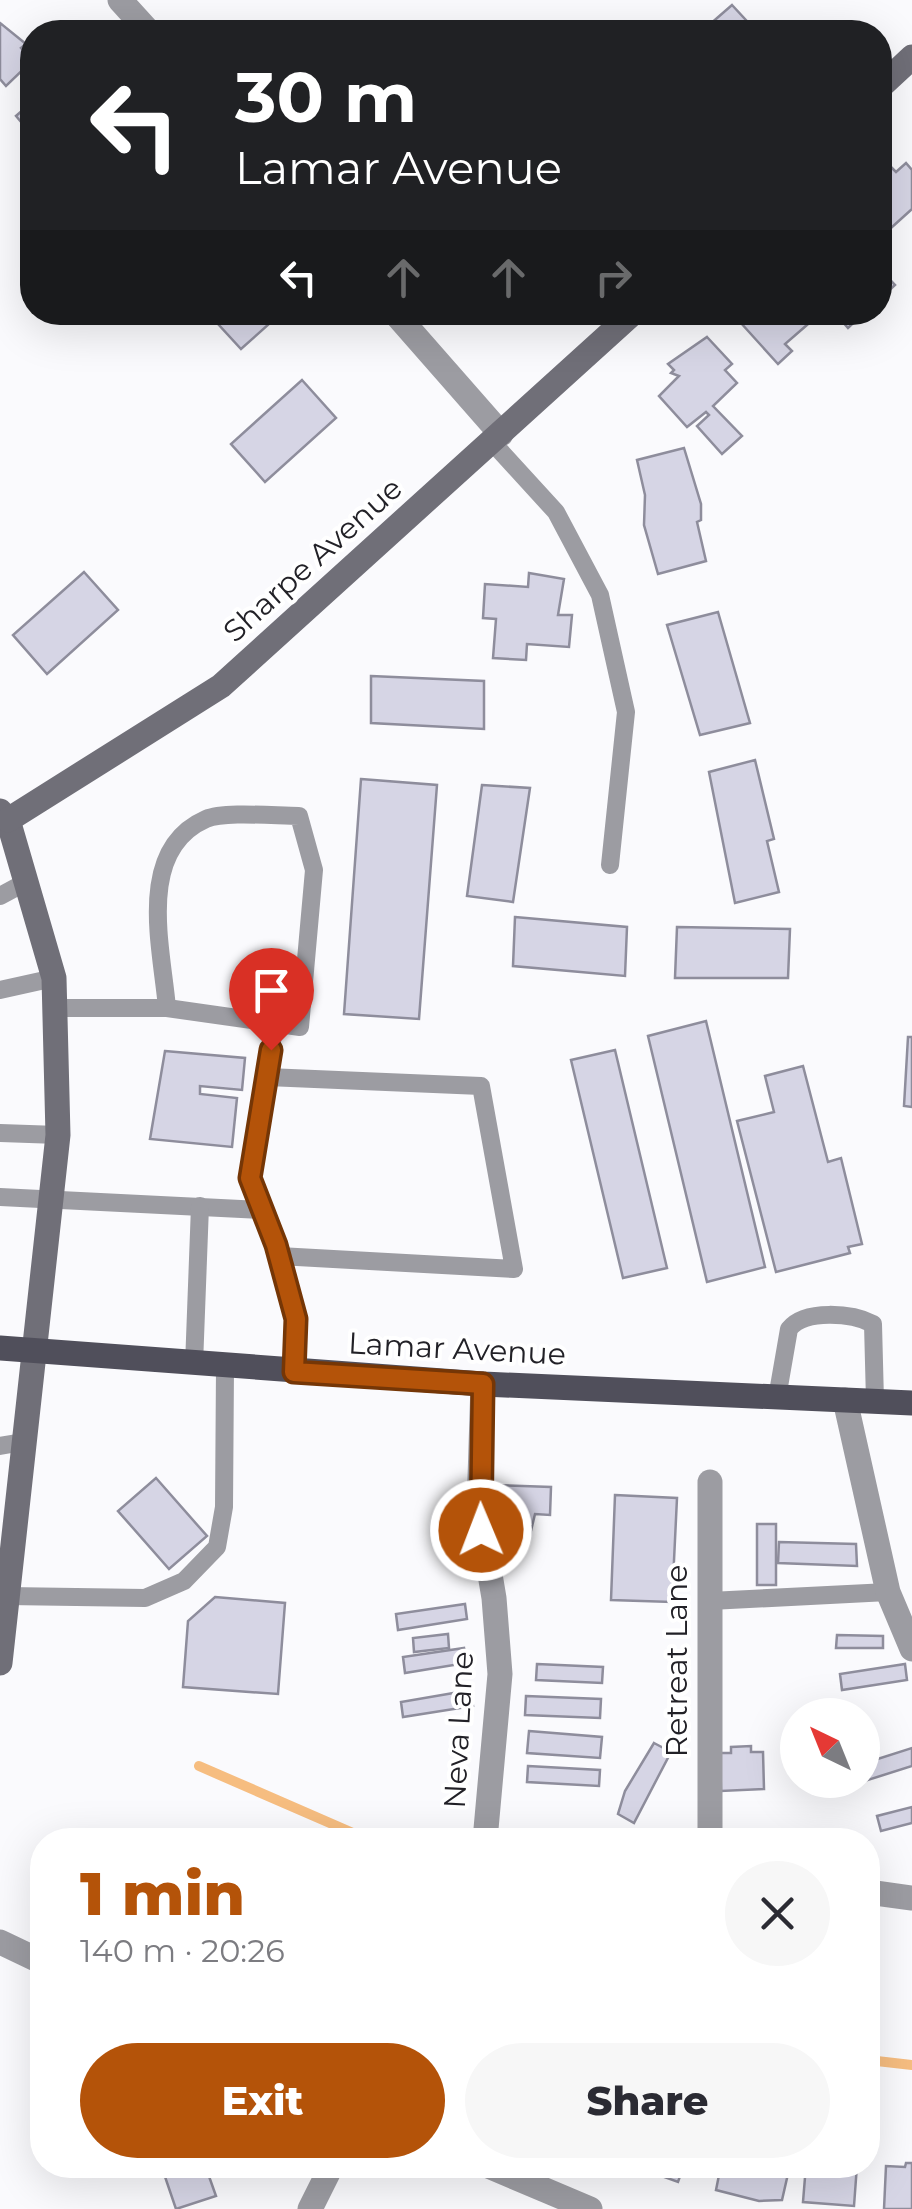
<!DOCTYPE html>
<meta charset="utf-8">
<style>
:root{--surface:#fff;--page:#f7f7f7;--text:#2b2b33;--muted:#7c7c81;--accent:#b45309}
body{margin:0;font-family:Montserrat,sans-serif;background:var(--page);color:var(--text);height:100vh;display:flex;flex-direction:column;font-size:38px;white-space:nowrap}
*{box-sizing:border-box;margin:0}
p{font-size:32px;color:var(--muted)}
.icon{flex:none;width:55px;height:55px;fill:none;stroke:currentColor;stroke-width:2;stroke-linecap:round;stroke-linejoin:round}
.map{position:relative;flex:1;overflow:hidden}
.panel{position:absolute;left:30px;top:1828px;width:850px;height:350px;display:flex;flex-direction:column;background:var(--surface);border-radius:40px;box-shadow:0 10px 40px #0002}
.panel>*{flex:none}
.banner{position:absolute;left:20px;top:20px;width:872px;height:305px;border-radius:40px;box-shadow:0 10px 40px #0002;background:#202124;color:#fff;overflow:hidden}
.needle{width:65px;rotate:317deg}
.controls{position:absolute;left:780px;top:1698px;display:grid;gap:20px}
.controls a{display:grid;place-items:center;width:100px;height:100px;border-radius:50%;background:var(--surface);box-shadow:0 10px 40px #0002;font-size:50px}
.pin{position:absolute;display:grid;place-items:center;width:85px;height:85px;color:#fff;margin:-102px -42px;border-radius:50% 50% 50% 0;rotate:-45deg;box-shadow:0 0 10px #0007}
.pin .icon{rotate:45deg}
.me{position:absolute;width:110px;margin:-55px;rotate:359deg;stroke-linejoin:round;filter:drop-shadow(0 0 8px #0008)}
.turn{display:flex;align-items:center;gap:35px;height:210px;padding:0 50px;font-size:45px}
.turn .icon{width:130px;height:130px;stroke-width:2.5}
.turn b{display:block;font-size:70px;line-height:85px}
.lanes{display:flex;align-items:center;height:95px;padding:0 50px;background:#0003;justify-content:center;gap:50px;direction:ltr}
.lanes .off{opacity:.35}
.round{display:grid;place-items:center;flex:none;width:105px;height:105px;border-radius:52px;background:var(--page)}
.overview{display:flex;align-items:center;justify-content:space-between;height:170px;padding:0 50px}
h1{font-size:60px;font-weight:800;line-height:75px;color:var(--accent)}
.action{display:flex;gap:20px;margin-top:auto;padding:20px 50px}
.action a{flex:1;height:115px;border-radius:60px;background:var(--accent);color:#fff;font-size:40px;font-weight:800;line-height:115px;text-align:center}
.action a+a{background:var(--page);color:var(--text)}
.map>svg:first-child{display:block}
.lines{fill:none;stroke-linecap:round;stroke-linejoin:round}
.stream{stroke:#f6bd80;stroke-width:10}
.building{fill:#d6d5e5;stroke:#8e8d9c;stroke-width:2.5}
.lane{stroke:#9c9ca2;stroke-width:18}
.street{stroke:#9c9ca2;stroke-width:25}
.secondary{stroke:#706f78;stroke-width:25}
.primary{stroke:#504f5b;stroke-width:25}
.route-casing{stroke:#753606;stroke-width:25}
.route{stroke:#b45309;stroke-width:18}
.labels{text-anchor:middle;stroke-width:8;stroke-linejoin:round;paint-order:stroke}
.street-label{font-size:30px;fill:#222127;stroke:#fff}
</style>
<div class="map">
<svg width="912" height="2209" viewBox="0 0 912 2209">
<rect width="100%" height="100%" fill="#fafafd"/>
<g class="lines">
<g class="stream">
<path d="M199,1766l170,74"/>
<path d="M868,2060l44,5"/>
</g>
</g>
<g class="building">
<path d="M732,5l25,27h-56z"/>
<path d="M0,23l26,21 -5,4 11,13 -26,25 -6,-7z"/>
<path d="M32,102v33l-16,-19z"/>
<path d="M886,162l10,10 10,-9 6,7v39l-21,19 -11,-11v-49z"/>
<path d="M880,269l15,16 -15,14z"/>
<path d="M207,312h51l11,12 -28,25z"/>
<path d="M731,312h79l5,6 -30,26 7,7 -14,13z"/>
<path d="M834,312h31l-17,16z"/>
<path d="M707,337l25,27 -7,6 12,13 -24,23 29,30 -20,18 -25,-28 12,-11 -3,-3 -19,15 -28,-31 20,-20 -8,-3 3,-3 -6,-6z"/>
<path d="M302,380l34,38 -71,64 -34,-38z"/>
<path d="M684,448l17,56v16l-4,2 9,39 -48,13 -14,-49 1,-30 -8,-35z"/>
<path d="M84,572l34,38 -71,64 -34,-39z"/>
<path d="M529,573l35,6 -6,36h14l-3,32 -42,-3 -1,16 -33,-2 3,-39 -13,-1 2,-34 43,3z"/>
<path d="M718,612l32,111 -50,12 -33,-110z"/>
<path d="M371,676l113,5v48l-113,-6z"/>
<path d="M755,760l19,79 -7,2 12,51 -44,11 -26,-131z"/>
<path d="M361,779l76,6 -18,234 -75,-5z"/>
<path d="M482,785l48,3 -17,114 -46,-6z"/>
<path d="M515,917l112,10 -2,49 -112,-10z"/>
<path d="M677,927l113,2 -2,49h-113z"/>
<path d="M706,1021l59,246 -58,15 -59,-246z"/>
<path d="M908,1037h4v70l-8,-1z"/>
<path d="M615,1050l52,218 -44,10 -52,-218z"/>
<path d="M165,1051l80,7 -3,32 -42,-4v8l37,4 -5,49 -82,-8z"/>
<path d="M803,1066l25,96 13,-4 21,86 -14,3 2,6 -74,19 -39,-151 37,-9 -9,-36z"/>
<path d="M156,1478l51,58 -38,33 -51,-58z"/>
<path d="M496,1485l55,2 -1,28 -15,-1 -6,25 -35,-2z"/>
<path d="M615,1495l62,3 -5,104 -61,-2z"/>
<rect x="757" y="1524" width="19" height="61"/>
<path d="M779,1542l77,2 1,22 -79,-3z"/>
<path d="M215,1597l70,6 -7,91 -95,-7 5,-66z"/>
<path d="M465,1604l2,15 -69,11 -2,-16z"/>
<path d="M448,1634l1,14 -35,4 -1,-14z"/>
<path d="M837,1635l46,1v12h-47z"/>
<path d="M464,1648l2,15 -61,10 -2,-16z"/>
<path d="M537,1664l66,3 -1,16 -66,-3z"/>
<path d="M905,1664l2,16 -65,10 -2,-16z"/>
<path d="M471,1690l2,16 -70,11 -2,-15z"/>
<path d="M526,1696l75,3 -1,19 -75,-3z"/>
<path d="M529,1731l73,6 -2,21 -73,-5z"/>
<path d="M654,1743l17,9 -37,71 -16,-9 7,-23z"/>
<path d="M751,1746v6h12l1,37 -43,2 -1,-38h11v-6z"/>
<path d="M912,1748v18l-60,19 -1,-5h11v-16z"/>
<path d="M528,1766l72,4 -1,16 -72,-4z"/>
<path d="M912,1807v16l-31,8 -4,-15z"/>
<path d="M906,2163h6v46h-28l2,-43 19,1z"/>
<path d="M161,2165h44l11,31 -40,13z"/>
<path d="M647,2165h37l-6,17 -22,-8 2,-5z"/>
<path d="M721,2165h69l-8,35 -23,1 -43,-11z"/>
<path d="M806,2165h51l-3,41 -51,-4z"/>
</g>
<g class="lines">
<g class="lane">
<path d="M492,442l64,70 44,83 26,117 -16,153"/>
<path d="M0,896l26,-14"/>
<path d="M0,990l54,-12"/>
<path d="M57,1008h110c-5,-60 -32,-158 39,-189 18,-8 70,-3 93,-3l15,54 -14,157 -133,-19"/>
<path d="M275,1023l-25,155 26,67 20,74 -2,53"/>
<path d="M267,1077l214,9 33,183 -235,-13"/>
<path d="M0,1133l58,2"/>
<path d="M0,1197l261,13"/>
<path d="M194,1365l6,-159"/>
<path d="M777,1398l12,-69c16,-20 63,-16 84,-5l2,77"/>
<path d="M0,1446l23,-4"/>
<path d="M7,1596l138,2 39,-17 33,-34 7,-40 1,-139"/>
<path d="M710,1601l178,-9"/>
</g>
<g class="street">
<path d="M120,0l29,32"/>
<path d="M394,312l107,122"/>
<path d="M483,1384l-4,125 15,89 6,76 -15,166"/>
<path d="M845,1400l43,192 24,57"/>
<path d="M710,1840v-358"/>
<path d="M868,1892l44,6"/>
<path d="M0,1942l42,20"/>
<path d="M486,2165l104,44"/>
<path d="M310,2209l22,-44"/>
</g>
<g class="secondary">
<path d="M880,87l32,-30"/>
<path d="M0,811l8,9 46,158 4,157 -58,528"/>
<path d="M8,820l213,-134 413,-374"/>
</g>
<path class="primary" d="M0,1348l483,36 429,19"/>
</g>
<g class="lines">
<g class="route-casing">
<path id="route" d="M271,1050l-21,128 26,67 20,74 -2,53 189,12 -2,146"/>
</g>
<use href="#route" class="route"/>
</g>
<g class="labels">
<g class="street-label">
<text transform="translate(313 560) rotate(-42)" y="10">Sharpe Avenue</text>
<text transform="translate(457 1349) rotate(3)" y="10">Lamar Avenue</text>
<text transform="translate(677 1661) rotate(-90)" y="10">Retreat Lane</text>
<text transform="translate(459 1730) rotate(-87)" y="10">Neva Lane</text>
</g>
</g>
</svg>
<div class="controls">
<a><svg class="needle" viewBox="-14 -14 28 28"><path d="M0-13l5 13h-10z" fill="#e53935"/><path d="M0 13l5-13h-10z" fill="#7c7c81"/></svg></a>
</div>
<div class="pin" style="left:271px;top:1050px;background:#d93025"><svg class="icon" aria-label="arrive" viewBox="0 0 24 24"><path d="M6 21V4h12l-3 4 3 4H6"/></svg></div>
<svg class="me" style="left:481px;top:1530px" viewBox="-20 -20 40 40"><circle r="17" fill="#b45309" stroke="#fff" stroke-width="3"/><path d="M0-11L8 9 0 5-8 9z" fill="#fff"/></svg>
<div class="banner">
<div class="turn"><svg class="icon" aria-label="left" viewBox="0 0 24 24"><path d="M17 20v-9H6M10 6l-5 5 5 5"/></svg><div><b>30 m</b>Lamar Avenue</div></div>
<div class="lanes"><svg class="icon" aria-label="left" viewBox="0 0 24 24"><path d="M17 20v-9H6M10 6l-5 5 5 5"/></svg><svg class="icon off" aria-label="ahead" viewBox="0 0 24 24"><path d="M12 20V5M6 11l6-6 6 6"/></svg><svg class="icon off" aria-label="ahead" viewBox="0 0 24 24"><path d="M12 20V5M6 11l6-6 6 6"/></svg><svg class="icon off" aria-label="right" viewBox="0 0 24 24"><path d="M7 20v-9h11M14 6l5 5-5 5"/></svg></div>
</div>
<section class="panel">
<div class="overview"><div><h1>1 min</h1><p>140 m · 20:26</p></div><a class="round"><svg class="icon" aria-label="close" viewBox="0 0 24 24"><path d="M6 6l12 12M18 6L6 18"/></svg></a></div>
<div class="action"><a>Exit</a><a>Share</a></div>
</section>
</div>
